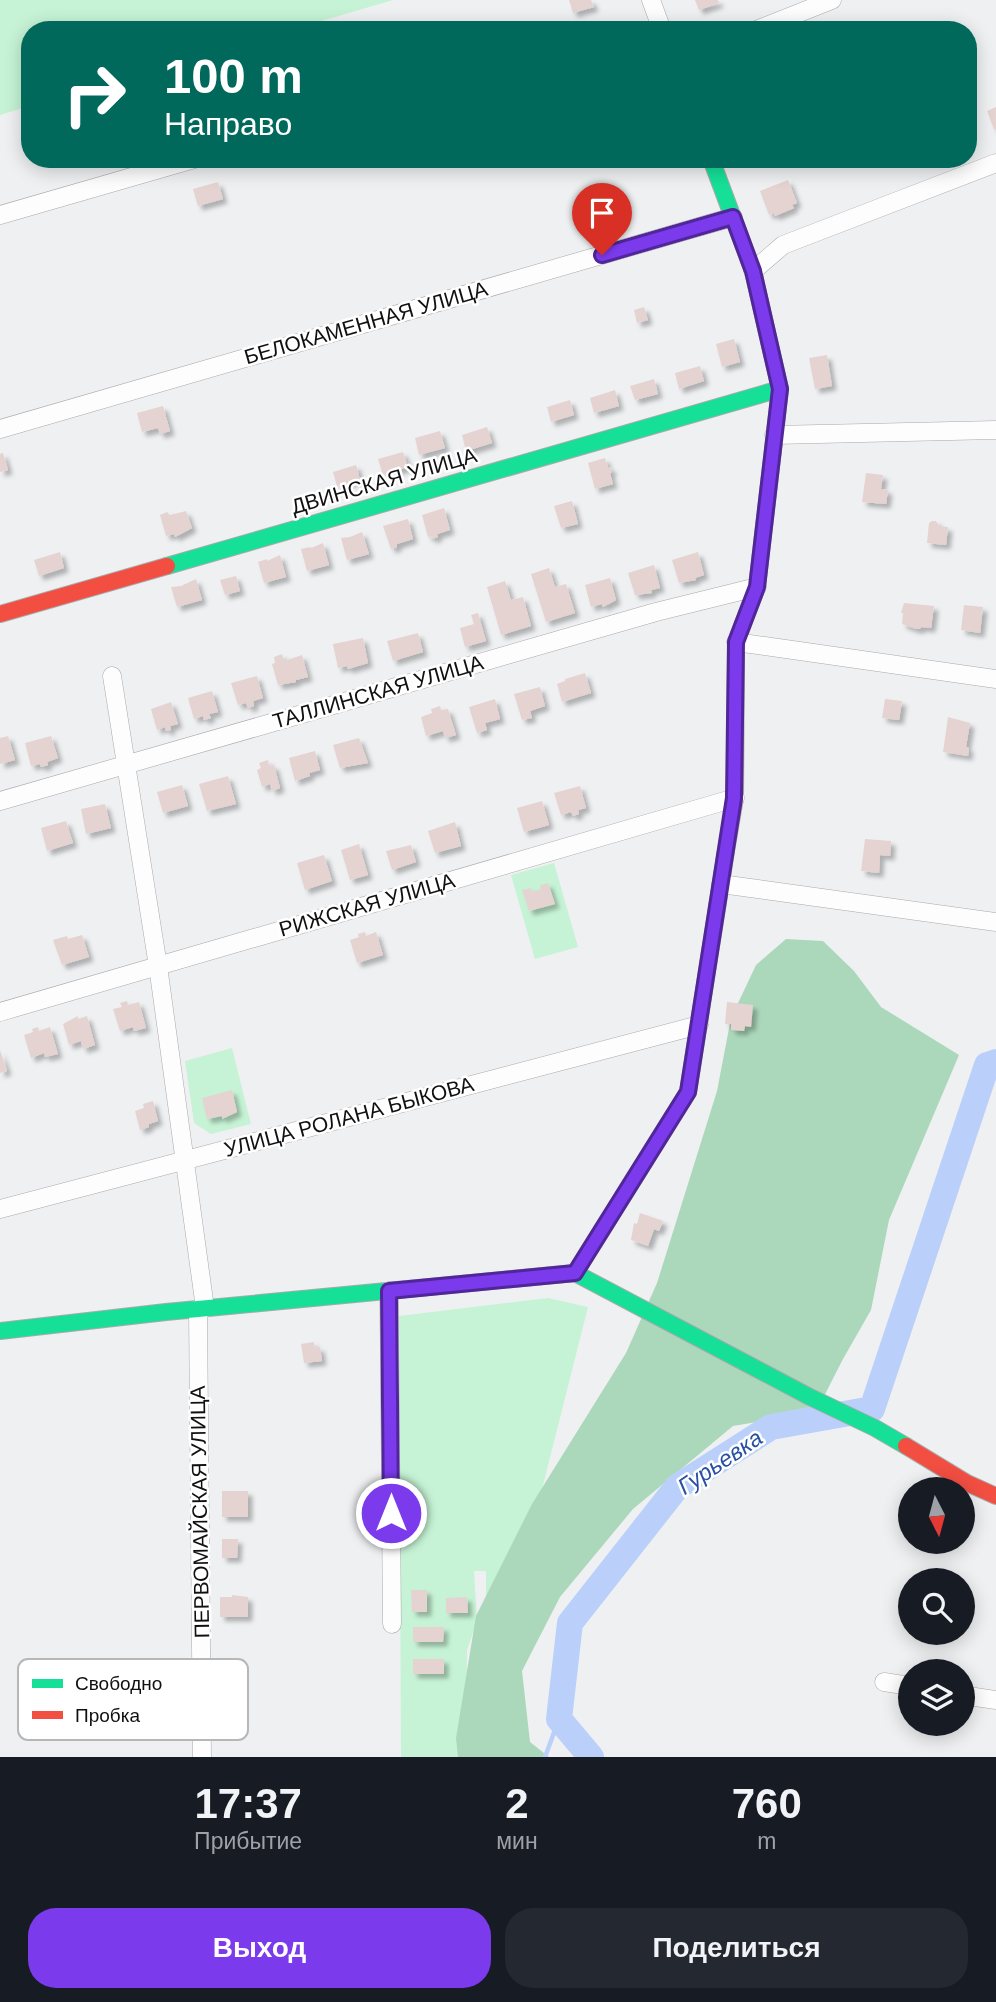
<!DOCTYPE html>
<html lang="ru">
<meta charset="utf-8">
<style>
:root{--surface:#171b24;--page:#242831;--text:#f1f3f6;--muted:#9ea1a6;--accent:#7c3aed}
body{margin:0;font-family:Helvetica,sans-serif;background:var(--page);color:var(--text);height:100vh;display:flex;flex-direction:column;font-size:26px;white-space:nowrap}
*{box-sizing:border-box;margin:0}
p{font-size:23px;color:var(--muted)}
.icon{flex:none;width:38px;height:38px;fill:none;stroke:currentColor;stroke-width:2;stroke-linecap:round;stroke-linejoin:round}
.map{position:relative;height:1757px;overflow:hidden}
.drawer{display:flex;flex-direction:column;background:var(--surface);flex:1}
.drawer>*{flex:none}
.banner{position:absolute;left:21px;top:21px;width:956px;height:147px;border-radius:28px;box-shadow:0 4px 18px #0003;background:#00695c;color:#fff;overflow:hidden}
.needle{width:46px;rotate:174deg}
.tools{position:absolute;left:898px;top:1477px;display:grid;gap:14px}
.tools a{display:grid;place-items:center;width:77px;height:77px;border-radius:50%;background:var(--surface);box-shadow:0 4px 18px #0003;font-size:35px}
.pin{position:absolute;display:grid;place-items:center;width:60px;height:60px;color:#fff;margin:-72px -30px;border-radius:50% 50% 50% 0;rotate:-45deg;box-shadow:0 0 7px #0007}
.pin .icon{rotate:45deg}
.me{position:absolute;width:77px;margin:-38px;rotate:0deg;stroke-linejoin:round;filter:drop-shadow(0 0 5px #0008)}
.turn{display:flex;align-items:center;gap:24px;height:147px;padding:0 28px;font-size:32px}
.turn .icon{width:91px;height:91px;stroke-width:2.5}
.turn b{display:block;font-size:49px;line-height:60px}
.eta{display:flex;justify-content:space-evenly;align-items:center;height:119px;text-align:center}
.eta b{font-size:42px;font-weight:800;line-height:49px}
.button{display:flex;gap:14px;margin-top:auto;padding:14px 28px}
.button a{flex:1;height:80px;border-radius:28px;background:var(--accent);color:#fff;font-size:28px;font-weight:800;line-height:80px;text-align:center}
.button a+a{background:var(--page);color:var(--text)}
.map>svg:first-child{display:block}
.green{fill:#c6f3d5}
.forest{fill:#abd8bb}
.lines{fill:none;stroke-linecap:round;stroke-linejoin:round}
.stream{stroke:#bad0fa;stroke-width:4.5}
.river{stroke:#bad0fa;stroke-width:26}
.building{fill:#e5d3d2;filter:url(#shadow)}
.street-casing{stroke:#a9a9aa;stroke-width:19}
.fast-casing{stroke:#a9a9aa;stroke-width:18}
.jam-casing{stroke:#a9a9aa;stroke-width:18}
.street{stroke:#fdfdfd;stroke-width:18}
.fast{stroke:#16e098;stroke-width:16}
.jam{stroke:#f24e42;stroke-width:16}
.route-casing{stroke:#51269a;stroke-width:18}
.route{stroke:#7c3aed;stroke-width:12}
.labels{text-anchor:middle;stroke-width:5;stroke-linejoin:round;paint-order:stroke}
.street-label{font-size:21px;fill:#101011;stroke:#fff}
.water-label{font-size:23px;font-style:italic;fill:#2750a4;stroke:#fff}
.key{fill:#fff;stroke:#b7b7b8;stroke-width:2}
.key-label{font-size:19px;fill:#101011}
</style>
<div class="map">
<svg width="996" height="1757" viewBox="0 0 996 1757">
<defs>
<filter id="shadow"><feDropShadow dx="4.5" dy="4.5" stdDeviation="2" flood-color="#0004"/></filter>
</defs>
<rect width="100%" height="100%" fill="#eff0f2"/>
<g class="green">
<path d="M0,0h393l-102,30h-261v76l-30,9z"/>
<path d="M554,863l24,84 -43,12 -24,-84z"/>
<path d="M232,1048l19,76 -40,10 -17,-11 -9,-62z"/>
<path d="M548,1298l40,9 -48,190 -54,108v-34h-12l3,50 -10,29 -1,107h-65l-2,-441z"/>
</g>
<path class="forest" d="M786,939l37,2 31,30 27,36 78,48 -70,165 -18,90 -28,49 -27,53 -83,14 -100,83 -73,88 -38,74 8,71 19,15h-91l-2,-19 20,-122 56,-112 94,-151 31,-70 60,-192 14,-73 25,-53z"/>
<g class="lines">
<path class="stream" d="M545,1757l14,-38"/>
<path class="river" d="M591,1757l-32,-38 11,-96 107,-136 94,-60 101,-18 115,-344 9,-3"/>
</g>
<g class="building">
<path d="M569,0h22l3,7 -21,6z"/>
<path d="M695,0h23l1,3 -20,7z"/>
<path d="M996,107v22h-2l-7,-18z"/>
<path d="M788,180l9,23 -5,2 2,3 -19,8 -1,-3 -5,2 -9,-24z"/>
<path d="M218,182l5,17 -25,7 -5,-17z"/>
<path d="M644,307l4,13 -11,3 -3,-13z"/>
<path d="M734,339l6,23 -18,5 -6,-23z"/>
<path d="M827,355l5,31 -17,3 -6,-31z"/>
<path d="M700,366l4,15 -25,8 -4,-16z"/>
<path d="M654,379l4,15 -23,6 -5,-14z"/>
<path d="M615,390l4,16 -25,7 -4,-15z"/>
<path d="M570,400l4,15 -23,7 -4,-15z"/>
<path d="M163,406l7,25 -10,3 -2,-6 -16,4 -5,-19z"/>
<path d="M487,427l5,16 -26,8 -4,-16z"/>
<path d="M440,431l5,17 -26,7 -4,-17z"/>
<path d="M403,452l5,15 -25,8 -5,-16z"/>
<path d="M3,453l5,17 -8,2v-18z"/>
<path d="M605,458l3,10 3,-1 1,5 -2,1 3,11 -18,5 -7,-26z"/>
<path d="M356,465l4,15 -23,6 -4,-14z"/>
<path d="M866,473l17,2 -2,14 7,1 -2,14 -24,-2z"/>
<path d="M572,501l6,23 -17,4 -7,-22z"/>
<path d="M444,508l6,22 -13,4 1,3 -6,2 -1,-3 -3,1 -6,-22z"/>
<path d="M186,511l6,17 -17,9 -1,-3 -8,2 -6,-21 7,-3 3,3z"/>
<path d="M408,519l5,20 -16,5v3l-6,2 -8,-23z"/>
<path d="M932,521h4l3,5 9,1 -2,18 -19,-2 2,-20z"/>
<path d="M362,532l7,22 -22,6 -6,-22 9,-1z"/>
<path d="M323,543l6,22 -22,6 -6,-22 9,-2 1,1z"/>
<path d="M60,552l4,16 -25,8 -5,-16z"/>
<path d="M698,552l6,23 -9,3 1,2 -17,3 -7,-23z"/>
<path d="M280,555l6,22 -22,6 -6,-21 9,-3v2z"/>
<path d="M654,565l6,23 -9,2 1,3 -17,2 -7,-22z"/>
<path d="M549,568l6,19 11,-3 9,29 -29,9 -15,-48z"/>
<path d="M236,576l4,15 -15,4 -5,-15z"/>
<path d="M610,578l6,22 -13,7 -1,-3 -11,3 -6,-22z"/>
<path d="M196,579l6,21 -25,7 -6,-20 10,-1z"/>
<path d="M505,581l6,19 12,-3 8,29 -30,9 -14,-48z"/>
<path d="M904,603l30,3 -3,22 -10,-1 -1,2h-4l-14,-5 1,-11h-2z"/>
<path d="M964,605l19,2 -3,26 -19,-3z"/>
<path d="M478,613l8,28 -21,6 -5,-19 14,-4 -3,-9z"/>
<path d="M418,633l5,19 -30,9 -6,-20z"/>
<path d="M363,638l5,25 -20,6 -1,-3 -9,2 -5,-24z"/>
<path d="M282,654l2,7 18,-6 6,22 -12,3v2l-18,3 -6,-21 3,-1 -1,-6z"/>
<path d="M585,673l6,20 -29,9 -5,-18 8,-3v-2z"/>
<path d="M257,676l6,22 -10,3 1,5 -6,2 -2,-5 -8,2 -7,-22z"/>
<path d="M540,687l5,19 -15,5 2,7 -10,2 -8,-26z"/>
<path d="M212,691l6,21 -9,2 2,4 -7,2 -1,-4 -9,3 -6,-21z"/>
<path d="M495,699l5,20 -15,4 2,7 -10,3 -8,-26z"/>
<path d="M885,699l17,2 -3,19 -17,-2z"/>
<path d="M171,702l7,22 -8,2 1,4 -5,1 -1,-4 -8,3 -6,-21z"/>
<path d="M440,706l1,4 7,-1 8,26 -11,3 -2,-7 -17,5 -5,-19 11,-4 -1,-4z"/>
<path d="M948,717l22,6 -4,24 3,1 -1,8 -25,-4z"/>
<path d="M8,736l7,24 -15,4v-26z"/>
<path d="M51,736l7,22 -11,4 1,3 -7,2 -1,-3 -9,2 -6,-23z"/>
<path d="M359,738l9,25 -28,5 -7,-23z"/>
<path d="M315,751l5,19 -11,3 1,3 -15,5 -6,-23z"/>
<path d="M268,760l1,6 5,-1 6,23 -8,3 -2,-7 -8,3 -5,-17 4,-2 -2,-5z"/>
<path d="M228,776l8,28 -29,7 -8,-27z"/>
<path d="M182,785l6,21 -25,7 -6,-21z"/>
<path d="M580,786l6,22 -8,2 1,4 -6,2 -2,-4 -10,3 -7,-22z"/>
<path d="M542,801l7,24 -25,7 -7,-24z"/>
<path d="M105,804l6,24 -25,6 -5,-25z"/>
<path d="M66,821l7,22 -26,8 -6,-23z"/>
<path d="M455,822l6,24 -26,7 -7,-22z"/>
<path d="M865,839l26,2 -1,15 -10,-1 -1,18 -18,-2z"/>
<path d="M359,844l9,31 -18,5 -9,-30z"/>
<path d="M411,845l5,17 -24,8 -6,-19z"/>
<path d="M324,855l8,26 -27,9 -8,-27z"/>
<path d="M548,883l7,21 -26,7 -7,-21 9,-2 1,4 9,-3 -1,-4z"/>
<path d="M365,932l1,4 10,-4 7,23 -26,8 -7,-23 9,-3 -1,-3z"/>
<path d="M82,935l7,22 -27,8 -9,-25 14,-4 1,3z"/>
<path d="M127,1001l1,4 11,-3 7,26 -12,3 -1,-4 -13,4 -7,-22 9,-2 -2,-4z"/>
<path d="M727,1002l26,3 -2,22 -6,-1 -1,5 -13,-1v-6h-6z"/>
<path d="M78,1016v3l9,-3 8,29 -12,4 -2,-8 -12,4 -6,-21z"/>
<path d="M38,1027l1,4 11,-4 8,27 -13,3 -1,-4 -13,5 -7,-23 9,-3 -1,-3z"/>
<path d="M0,1050l7,21 -7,2z"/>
<path d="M232,1090l5,22 -15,7v-3l-15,3 -5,-21z"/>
<path d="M153,1101l5,20 -9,3v3l-9,3 -5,-19 9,-3 -1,-4z"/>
<path d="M640,1213l23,8 -4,10 -5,-2 -6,17 -17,-6 3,-17 3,1z"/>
<path d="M314,1342v6l6,-1 2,14 -18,2 -3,-19z"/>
<rect x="222" y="1491" width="26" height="26"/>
<path d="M222,1539h16l-1,19h-15z"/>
<path d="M411,1590h16v22h-15z"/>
<path d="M232,1595l16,2v20h-28v-20h12z"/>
<path d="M467,1597l1,16h-22v-15z"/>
<path d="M413,1627h31l-1,15h-30z"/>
<rect x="413" y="1659" width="31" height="15"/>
</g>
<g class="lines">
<g class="street-casing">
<g id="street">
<path d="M651,0l11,30"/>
<path d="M756,30l76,-30"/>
<path d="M0,215l194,-56"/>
<path d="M753,271l30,-26 213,-82"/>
<path d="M0,429l733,-212"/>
<path d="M774,435l222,-5"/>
<path d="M736,642l260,37"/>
<path d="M112,676l46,290 47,342"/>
<path d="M0,801l656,-189 101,-25"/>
<path d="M721,884l275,38"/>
<path d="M0,1012l735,-214"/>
<path d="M0,1209l699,-184"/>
<path d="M389,1291l3,333"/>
<path d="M198,1309l4,448"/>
<path d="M884,1682l26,4"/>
<path d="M962,1695l34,5"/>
</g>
</g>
<g class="fast-casing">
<g id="fast">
<path d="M711,159l42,112 27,118 -23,198 -21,55v9"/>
<path d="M167,566l613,-177"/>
<path d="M575,1273l113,-181 38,-241"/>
<path d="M0,1331l166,-19 409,-39 235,124 65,31 31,18"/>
</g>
</g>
<g class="jam-casing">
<g id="jam">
<path d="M0,614l167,-48"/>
<path d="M726,851l9,-53 1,-147"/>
<path d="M906,1446l61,37 29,13"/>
</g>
</g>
<use href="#street" class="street"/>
<use href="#fast" class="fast"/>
<use href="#jam" class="jam"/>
</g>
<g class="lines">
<g class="route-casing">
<path id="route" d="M391,1513l-2,-222 186,-18 113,-181 46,-294 2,-156 21,-55 23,-198 -27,-118 -20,-54 -131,38"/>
</g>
<use href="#route" class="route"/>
</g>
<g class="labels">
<g class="street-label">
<text transform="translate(366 323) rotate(-16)" y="7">БЕЛОКАМЕННАЯ УЛИЦА</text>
<text transform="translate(384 481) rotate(-16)" y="7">ДВИНСКАЯ УЛИЦА</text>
<text transform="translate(378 692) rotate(-16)" y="7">ТАЛЛИНСКАЯ УЛИЦА</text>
<text transform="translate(367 905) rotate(-16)" y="7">РИЖСКАЯ УЛИЦА</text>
<text transform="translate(349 1117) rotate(-15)" y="7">УЛИЦА РОЛАНА БЫКОВА</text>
<text transform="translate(200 1512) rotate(-91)" y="7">ПЕРВОМАЙСКАЯ УЛИЦА</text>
</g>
<g class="water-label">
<text transform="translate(720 1462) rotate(-34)" y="8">Гурьевка</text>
</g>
</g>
<rect x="18" y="1659" width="230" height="81" rx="10" class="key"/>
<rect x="32" y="1679" width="31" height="9" fill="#16e098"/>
<rect x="32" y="1711" width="31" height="8" fill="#f24e42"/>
<g class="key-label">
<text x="75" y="1690">Свободно</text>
<text x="75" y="1722">Пробка</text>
</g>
</svg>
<div class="tools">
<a><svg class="needle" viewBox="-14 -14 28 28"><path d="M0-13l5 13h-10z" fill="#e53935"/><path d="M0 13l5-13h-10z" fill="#9ea1a6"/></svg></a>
<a><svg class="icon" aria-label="search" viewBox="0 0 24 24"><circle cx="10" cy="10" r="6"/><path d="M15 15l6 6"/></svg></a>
<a><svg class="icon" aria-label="layers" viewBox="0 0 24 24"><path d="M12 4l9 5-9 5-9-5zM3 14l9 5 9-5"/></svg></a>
</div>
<div class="pin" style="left:602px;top:255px;background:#d93025"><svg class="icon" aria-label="arrive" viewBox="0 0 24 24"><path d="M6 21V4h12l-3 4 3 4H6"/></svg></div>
<svg class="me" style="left:391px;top:1513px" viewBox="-20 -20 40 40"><circle r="17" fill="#7c3aed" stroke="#fff" stroke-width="3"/><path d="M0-11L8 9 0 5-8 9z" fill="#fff"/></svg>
<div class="banner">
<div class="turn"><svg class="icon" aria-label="right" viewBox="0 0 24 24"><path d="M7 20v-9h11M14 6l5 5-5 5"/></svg><div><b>100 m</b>Направо</div></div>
</div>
</div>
<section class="drawer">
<div class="eta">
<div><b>17:37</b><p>Прибытие</p></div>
<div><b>2</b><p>мин</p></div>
<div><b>760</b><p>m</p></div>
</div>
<div class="button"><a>Выход</a><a>Поделиться</a></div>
</section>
